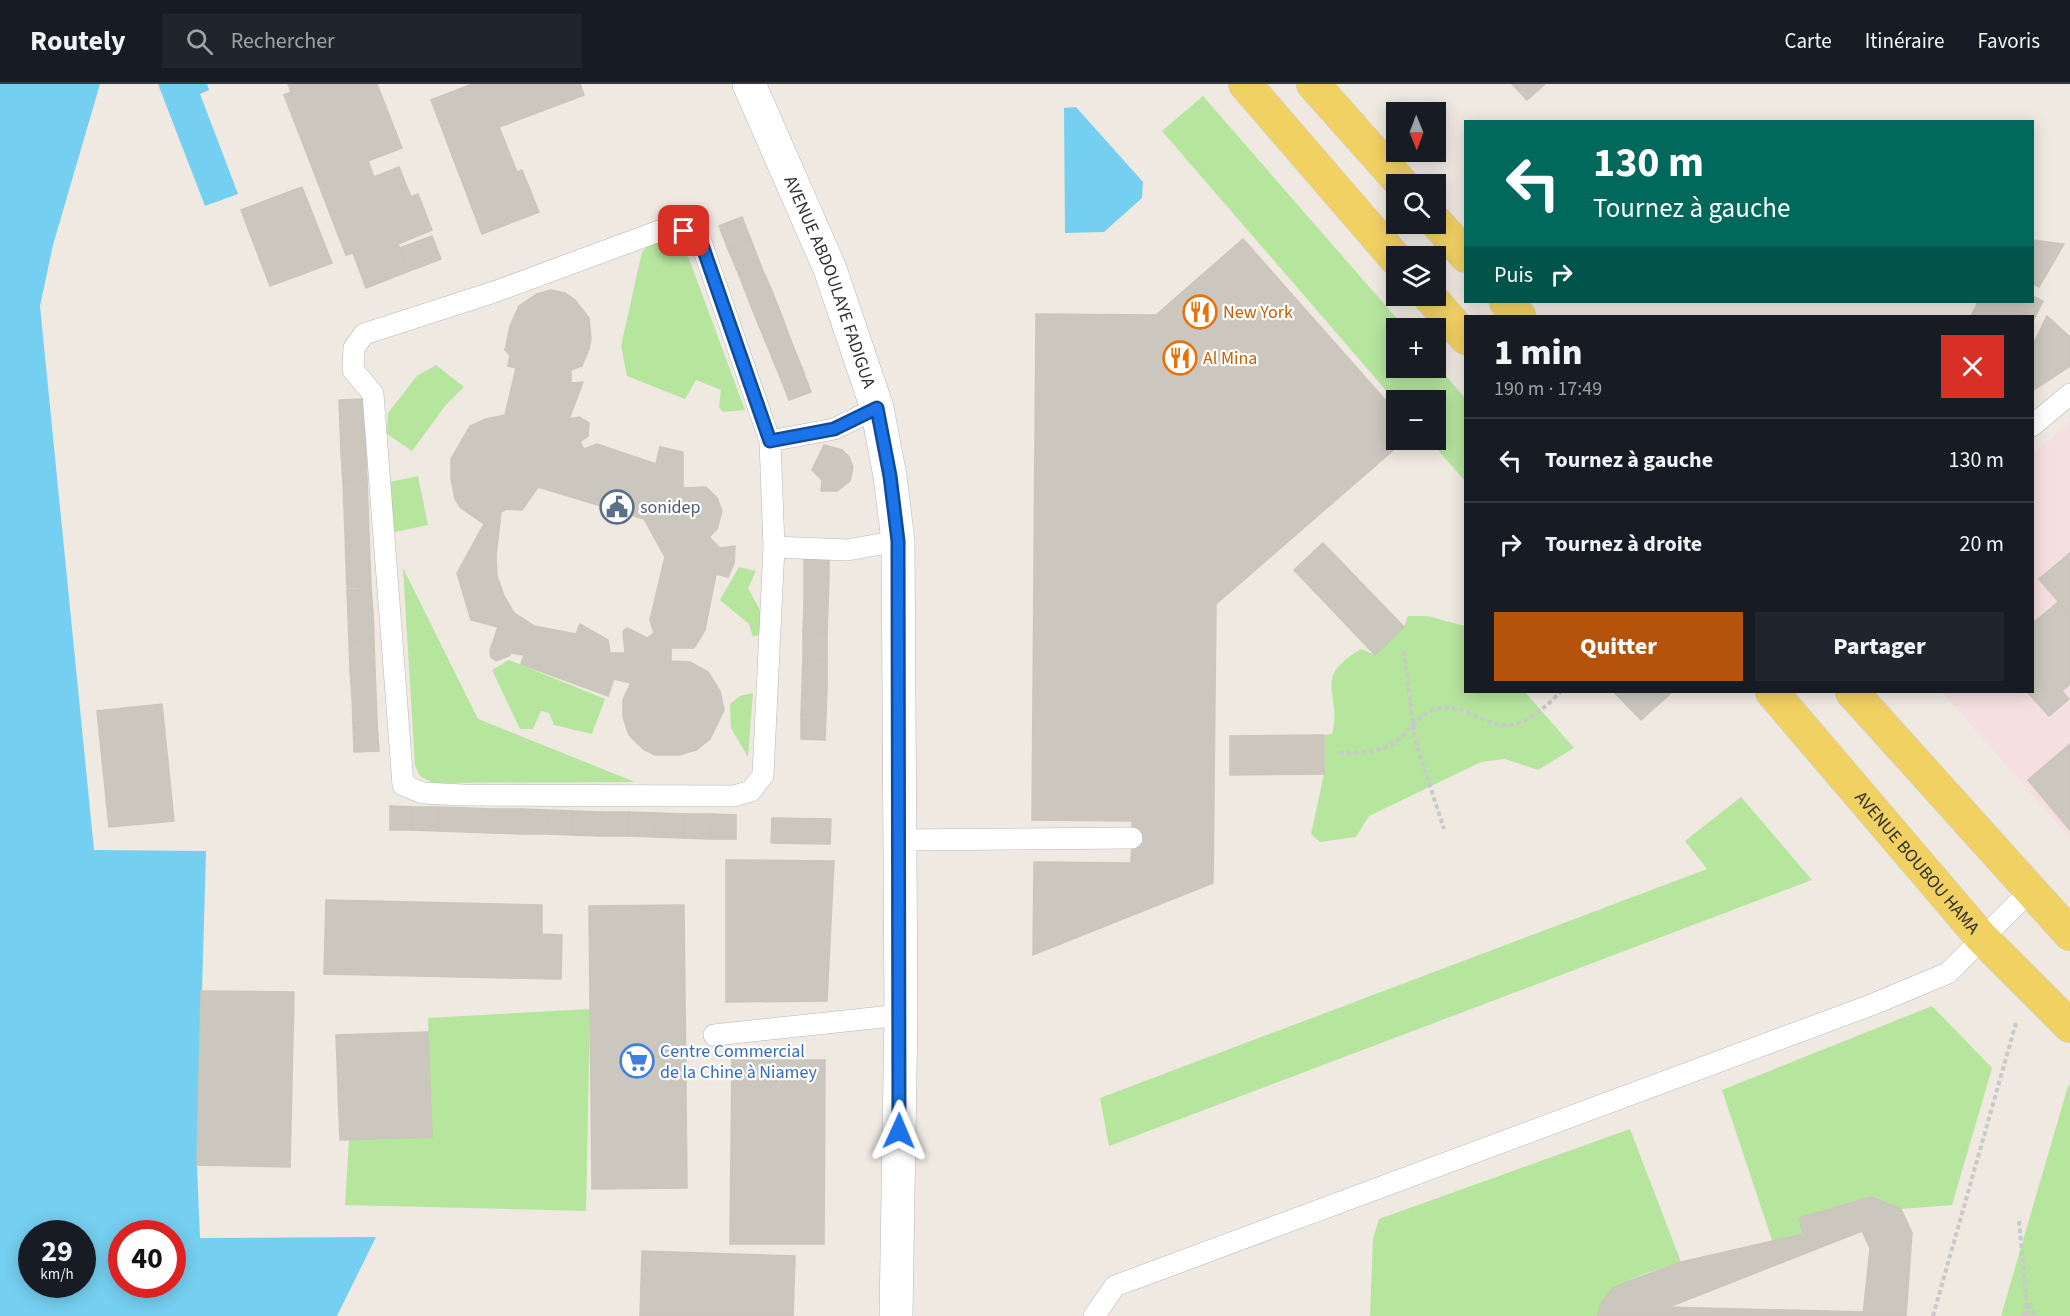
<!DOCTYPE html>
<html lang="fr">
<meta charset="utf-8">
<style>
:root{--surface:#171b24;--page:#20242c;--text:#f1f3f6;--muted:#9ea1a6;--line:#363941;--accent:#b45309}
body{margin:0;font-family:"Source Sans 3",sans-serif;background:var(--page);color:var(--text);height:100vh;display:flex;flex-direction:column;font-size:22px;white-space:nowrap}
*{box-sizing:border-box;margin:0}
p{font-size:20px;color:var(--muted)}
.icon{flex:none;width:33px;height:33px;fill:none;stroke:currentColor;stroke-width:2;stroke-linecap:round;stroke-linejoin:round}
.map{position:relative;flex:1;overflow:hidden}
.side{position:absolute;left:1464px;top:231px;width:570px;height:378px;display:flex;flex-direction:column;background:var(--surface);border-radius:0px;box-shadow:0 3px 15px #0003}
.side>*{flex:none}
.guide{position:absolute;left:1464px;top:36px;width:570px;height:183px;border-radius:0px;box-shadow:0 3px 15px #0003;background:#00695c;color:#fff;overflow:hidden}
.needle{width:39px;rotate:179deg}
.fabs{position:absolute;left:1386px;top:18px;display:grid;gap:12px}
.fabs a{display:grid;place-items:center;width:60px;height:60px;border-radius:0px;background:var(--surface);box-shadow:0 3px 15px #0003;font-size:30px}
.speed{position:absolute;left:18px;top:1136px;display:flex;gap:12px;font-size:30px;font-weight:700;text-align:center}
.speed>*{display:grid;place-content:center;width:78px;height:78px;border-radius:50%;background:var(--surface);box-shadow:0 3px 15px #0003;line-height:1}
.speed small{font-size:15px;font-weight:400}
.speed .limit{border:9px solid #d22;background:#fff;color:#111}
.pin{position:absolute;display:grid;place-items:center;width:51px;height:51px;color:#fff;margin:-26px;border-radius:12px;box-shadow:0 3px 9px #0006}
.me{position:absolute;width:66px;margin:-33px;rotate:1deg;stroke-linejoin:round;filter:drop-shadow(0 0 4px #0008)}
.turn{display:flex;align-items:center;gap:21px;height:126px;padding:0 30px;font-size:27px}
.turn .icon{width:78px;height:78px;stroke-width:2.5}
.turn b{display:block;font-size:42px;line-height:51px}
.then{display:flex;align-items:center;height:57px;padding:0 30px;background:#0003;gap:12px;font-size:22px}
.round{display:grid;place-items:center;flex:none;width:63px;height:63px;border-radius:0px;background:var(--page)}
.head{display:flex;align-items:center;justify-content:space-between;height:102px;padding:0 30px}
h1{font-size:36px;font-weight:800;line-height:45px}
.primary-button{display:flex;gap:12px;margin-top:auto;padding:12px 30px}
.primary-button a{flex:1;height:69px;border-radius:0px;background:var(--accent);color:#fff;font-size:24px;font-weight:800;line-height:69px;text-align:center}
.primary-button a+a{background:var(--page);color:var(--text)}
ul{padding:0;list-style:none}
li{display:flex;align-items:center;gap:18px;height:84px;padding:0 30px;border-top:2px solid var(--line)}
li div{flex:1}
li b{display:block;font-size:22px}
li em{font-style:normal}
header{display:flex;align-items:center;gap:36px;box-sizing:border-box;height:84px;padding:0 30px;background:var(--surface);border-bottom:2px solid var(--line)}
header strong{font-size:28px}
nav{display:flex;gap:33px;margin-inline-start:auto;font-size:21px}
.search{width:420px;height:54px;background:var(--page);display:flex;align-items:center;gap:15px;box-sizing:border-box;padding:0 21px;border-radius:0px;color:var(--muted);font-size:22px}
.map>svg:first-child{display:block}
.medical{fill:#f5dfe0}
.green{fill:#b6e59e}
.water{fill:#75cff0;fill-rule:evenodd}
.building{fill:#cbc7bf;stroke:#cbc5ba;stroke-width:1.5;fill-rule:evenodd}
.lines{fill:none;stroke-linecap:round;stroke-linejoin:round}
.lane-casing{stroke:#b4b7c1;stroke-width:22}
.secondary-casing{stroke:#b4b7c1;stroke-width:34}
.primary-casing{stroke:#c9c9c9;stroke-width:34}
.path{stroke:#c9c9c9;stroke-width:4;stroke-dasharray:4.5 3;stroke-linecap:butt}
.lane{stroke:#fff;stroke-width:21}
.secondary{stroke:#fff;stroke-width:33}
.primary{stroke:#f2d163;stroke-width:33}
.route-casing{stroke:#114b97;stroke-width:15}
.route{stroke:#1a73e8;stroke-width:10}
.labels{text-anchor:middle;stroke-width:4.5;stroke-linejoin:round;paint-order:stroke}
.street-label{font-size:18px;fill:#2e2e2e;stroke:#fff}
.food-label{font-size:18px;fill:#c56008;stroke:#fff;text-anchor:start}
.service-label{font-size:18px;fill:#4e5e75;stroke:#fff;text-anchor:start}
.shop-label{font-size:18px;fill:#366cbe;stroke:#fff;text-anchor:start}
</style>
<header>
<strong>Routely</strong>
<div class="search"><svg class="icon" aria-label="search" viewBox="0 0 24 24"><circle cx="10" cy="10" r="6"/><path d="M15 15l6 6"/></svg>Rechercher</div>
<nav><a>Carte</a><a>Itinéraire</a><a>Favoris</a></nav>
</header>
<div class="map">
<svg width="2070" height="1232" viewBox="0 0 2070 1232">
<rect width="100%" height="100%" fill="#efe9e1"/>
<path class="medical" d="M2070,338v416l-128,-146h90l1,-238z"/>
<g class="green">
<path d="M1203,12l202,232h-9v40h40v-4l29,34v83l-36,-41h7v-40l-40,2 -234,-271z"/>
<path d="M662,157c15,0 20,6 27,18l56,151 -22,2 -4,-5 2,-17 -25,-10 -11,19 -58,-23 -6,-30 21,-94 8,-8z"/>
<path d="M436,281l28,22 -19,19 -33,45 -25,-17 1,-21 29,-37z"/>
<path d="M418,392l10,49 -33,7 -10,-49z"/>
<path d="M739,483l17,4 -8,17 13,24 -1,22 -7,3 -4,-13 -29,-24z"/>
<path d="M403,484l75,151 157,63 -202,1 -13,-7 -5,-10z"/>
<path d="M1408,532h19l38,10 1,66h59l49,56 -36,22 -33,-11 -24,3 -112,54 -13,21 -36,5 -9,-8 13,-60v-39l8,-1c11,-42 -22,-55 29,-85l14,6 29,-28z"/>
<path d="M509,576l96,39 -13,35 -38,-9 -5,-12 -8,-2 -8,18h-13l-28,-59z"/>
<path d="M753,609l-5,64 -17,-29 -1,-24 10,-8z"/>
<path d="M1741,713l71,83 -703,266 -9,-48 607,-229 -22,-28z"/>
<path d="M1932,922l60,62 -40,137 -51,4 -30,-12 -72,21 4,16 -30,9 -51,-153z"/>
<path d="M590,925l-4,202 -241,-6 4,-65 83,-4 -4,-118z"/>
<path d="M2070,1001v231h-69l67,-230z"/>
<path d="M1630,1045l51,133c-30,11 -78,18 -83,54h-228l3,-77 6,-20z"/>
</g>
<g class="water">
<path d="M0,0h100l-47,161 -13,61 54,544 112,1 -9,314 3,73 176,-1 -39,79h-337zM32,1149h50v51h-50zM122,1149h50v51h-50z"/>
<path d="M158,0h49l2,6 -9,4 38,100 -33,12z"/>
<path d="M1076,23l67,75 -1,16 -38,34 -39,1 -1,-125z"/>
</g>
<g class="building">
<path d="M288,0h89l25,64 -34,13 6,16 25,-10 12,30 7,-3 14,36 -34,14 11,27 -43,17 -13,-35 -7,2 -62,-160 7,-3z"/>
<path d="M472,0h108l4,11 -85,32 18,45 5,-2 17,42 -57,22 -51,-134z"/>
<path d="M1512,0h33l-18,16z"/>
<path d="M302,103l30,76 -62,23 -29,-76z"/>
<path d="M742,133l9,23 -23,9 -9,-23z"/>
<path d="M432,152l9,23 -32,12 -9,-23z"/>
<path d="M1243,155l153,173v28h9l-189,164 -3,279 -180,72 1,-93 97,1 1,-25v-17l-100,-1 4,-506 120,1z"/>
<path d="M751,156l10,26 -22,9 -11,-26z"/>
<path d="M2032,156l32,4 -25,43 -7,-4z"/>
<path d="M761,182l11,25 -23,10 -10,-26z"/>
<path d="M551,206l14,3 10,7 14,18 2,21 -2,10 -7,17 -11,4v13l12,-1 -14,37 10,-2 10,6 -1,13 -8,6 4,7 13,-5 59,20 4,-17 23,5v36l23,-1 11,11 5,13 -5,18 -8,8 11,11 15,-2 -1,17 -6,14 -12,-3 -11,56 -11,18h-23v13l19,1 18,10 12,19 4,19 -14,29 -14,11 -17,5h-24l-12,-6 -14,-14 -6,-18v-17l8,-17 -17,-4 -6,17 -87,-32 3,-9 -13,-2 -2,3 -13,5 -5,-4 -1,-7 8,-23 -27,-7 -14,-47 27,-49 -23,-16 -6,-9 -4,-20v-20l19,-33 16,-7 19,-4 11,-47 -8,-2 2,-11 -5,-5 5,-24 9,-20 18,-12zM538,403l106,32 21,38 -15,63 4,13 -7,5 -20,-10 -4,3 2,22h-15l-2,-13 -28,-16 -4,10 -42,-8 -20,-13 -10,-17 -7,-20 -1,-20 5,-44 5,-3 16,1z"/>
<path d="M772,207l10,25 -23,10 -10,-25z"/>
<path d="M2032,212l11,5 -11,22v-7h-61l7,-14h54z"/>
<path d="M782,232l9,25 -22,9 -10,-24z"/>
<path d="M2047,232l23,21v29l-35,23 -3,-2v-40z"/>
<path d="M791,257l11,27 -22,9 -11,-27z"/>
<path d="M802,284l9,24 -22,8 -9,-23z"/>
<path d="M364,315l1,25 -25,1 -1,-25z"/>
<path d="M365,340l1,28 -25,1 -1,-28z"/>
<path d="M824,361l18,5 7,7 4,10 -3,14 -13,10h-16l1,-11 -10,-10z"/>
<path d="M366,368l1,28 -24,1 -2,-28z"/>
<path d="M367,396l1,27h-24l-1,-26z"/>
<path d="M344,423h24l1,26 -24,1z"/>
<path d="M369,449l1,29 -24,1 -1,-29z"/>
<path d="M1323,459l81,84 -29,28 -81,-85z"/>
<path d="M804,468l25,1v24l-25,-1z"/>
<path d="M2070,469v62l-31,-36z"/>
<path d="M370,478l1,25 -24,1 -1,-25z"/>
<path d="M804,492l25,1 -1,28 -24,-1z"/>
<path d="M371,504l2,25 -25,1 -1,-24z"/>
<path d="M2058,518l12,13v69l-8,7 7,8 -20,17 -22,-24h5v-68z"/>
<path d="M804,520l24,1 -1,28 -24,-1z"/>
<path d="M373,529l1,28 -25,1 -1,-28z"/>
<path d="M803,548l24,1v27l-24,-1z"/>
<path d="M374,557l1,28 -25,1 -1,-28z"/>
<path d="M803,575l24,1v26h-25z"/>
<path d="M375,585l1,26 -24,2 -2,-27z"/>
<path d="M802,602h25l-1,29h-25z"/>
<path d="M1614,608h58l-31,28z"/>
<path d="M376,611l1,27 -24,1 -1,-26z"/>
<path d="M162,620l12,117 -65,6 -12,-116z"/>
<path d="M801,631h25l-1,25 -24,-1z"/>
<path d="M377,638l2,29 -25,1 -1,-29z"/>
<path d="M1324,651v39l-94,1v-39z"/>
<path d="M2070,660v86l-42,-50z"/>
<path d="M390,722l22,1v23h-22z"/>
<path d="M412,723h27v24l-27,-1z"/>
<path d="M439,723l27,1v24l-27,-1z"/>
<path d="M466,724l28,1v24l-28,-1z"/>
<path d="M494,725h28v25l-28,-1z"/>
<path d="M522,725l25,1 -1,24h-24z"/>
<path d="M548,726l25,1 -1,24 -25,-1z"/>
<path d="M573,727l29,1v24l-30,-1z"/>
<path d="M602,728h27l-1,24h-26z"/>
<path d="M629,728l27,1 -1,24 -27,-1z"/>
<path d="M656,729l28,1 -1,24 -28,-1z"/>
<path d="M684,730h28l-1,25 -28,-1z"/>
<path d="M712,730l24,1v24h-25z"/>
<path d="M772,734l59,1 -1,25 -59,-1z"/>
<path d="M726,776l108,1 -7,140 -101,1z"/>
<path d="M326,816l216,5v29l20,1 -1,44 -237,-5z"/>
<path d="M684,821l3,283 -95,1 -3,-283z"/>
<path d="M201,907l93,1 -4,175 -93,-2z"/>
<path d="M428,948l4,105 -92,3 -4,-105z"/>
<path d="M732,976h93l-1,184h-94z"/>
<path d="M1871,1113l30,12 11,24 -6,83h-43l7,-68 -8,-17 -193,76 -45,-1v10h-26l2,-11 12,-16 12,-6 57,-21 122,-28 -4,-16z"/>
<path d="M642,1167l153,5 -2,60h-153z"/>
<path d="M1624,1222l239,6v4h-239z"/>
</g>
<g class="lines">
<g class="lane-casing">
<g id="lane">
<path d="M2032,342l38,-32"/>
<path d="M770,357l4,106 -11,228 -12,16 -17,5 -271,-1 -40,-2 -20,-8 -30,-391 -20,-24 1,-22 10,-14 130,-42 176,-65 14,4 17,11 69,199 64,-12 43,-21"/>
<path d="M774,463l73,3 51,-9"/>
<path d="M899,756l233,-2"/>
<path d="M714,951l187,-20"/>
<path d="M1094,1232l21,-30 756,-281 77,-32 83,-83"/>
</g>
</g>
<g class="secondary-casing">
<g id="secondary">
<path id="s1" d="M749,0l81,185 47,139 13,68 8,65 3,474 -5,301"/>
</g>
</g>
<g class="primary-casing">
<g id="primary">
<path d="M1245,0l151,175"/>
<path d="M1313,0l89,100"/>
<path d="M1436,138l30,34"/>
<path d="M1429,212l37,42"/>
<path d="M1506,218l13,14"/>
<path id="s2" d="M1772,608l209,245 89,89"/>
<path d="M1852,608l218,242"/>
</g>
</g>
<g class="path">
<path d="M1404,567l11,89 29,89"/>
<path d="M1339,669c19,0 41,0 58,-12 12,-10 22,-27 39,-32 25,-7 43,13 66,16 22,3 45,-19 58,-33"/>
<path d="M2019,1137l9,95"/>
<path d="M2028,1220l7,12"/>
<path d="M1933,1232l83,-293"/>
<path d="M2024,1232l1,-9"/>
</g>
<use href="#lane" class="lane"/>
<use href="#secondary" class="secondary"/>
<use href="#primary" class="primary"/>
</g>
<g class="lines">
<g class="route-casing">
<path id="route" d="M684,147l17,11 69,199 64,-12 43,-21 13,68 8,65 1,590"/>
</g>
<use href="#route" class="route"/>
</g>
<defs>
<g id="restaurant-ring" transform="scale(1.725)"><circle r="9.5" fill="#fff" stroke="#e8710a" stroke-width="1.5"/><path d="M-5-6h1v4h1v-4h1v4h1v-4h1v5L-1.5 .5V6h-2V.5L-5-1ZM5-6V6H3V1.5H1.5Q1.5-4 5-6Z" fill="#e8710a"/></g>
<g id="civic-ring" transform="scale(1.725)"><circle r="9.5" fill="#fff" stroke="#5c6f8a" stroke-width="1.5"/><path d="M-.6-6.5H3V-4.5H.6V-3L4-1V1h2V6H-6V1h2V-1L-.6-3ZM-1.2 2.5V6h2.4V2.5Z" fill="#5c6f8a"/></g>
<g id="supermarket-ring" transform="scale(1.725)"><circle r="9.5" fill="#fff" stroke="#3f7fe0" stroke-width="1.5"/><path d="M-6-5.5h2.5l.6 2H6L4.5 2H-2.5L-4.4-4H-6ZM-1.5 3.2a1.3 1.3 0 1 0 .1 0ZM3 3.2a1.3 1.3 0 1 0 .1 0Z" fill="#3f7fe0"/></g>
</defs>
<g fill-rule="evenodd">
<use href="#restaurant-ring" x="1200" y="228"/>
<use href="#restaurant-ring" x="1180" y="274"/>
<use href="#civic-ring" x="617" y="423"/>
<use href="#supermarket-ring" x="637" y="977"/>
</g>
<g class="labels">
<g class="street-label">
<text dy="6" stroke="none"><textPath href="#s1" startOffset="214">AVENUE ABDOULAYE FADIGUA</textPath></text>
<text dy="6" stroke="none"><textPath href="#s2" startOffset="224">AVENUE BOUBOU HAMA</textPath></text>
</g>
<g class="food-label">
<text x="1223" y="234">New York</text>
<text x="1203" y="280">Al Mina</text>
</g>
<g class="service-label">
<text x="640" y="429">sonidep</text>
</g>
<g class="shop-label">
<text x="660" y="973">Centre Commercial<tspan x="660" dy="21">de la Chine à Niamey</tspan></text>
</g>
</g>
</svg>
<div class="fabs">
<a><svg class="needle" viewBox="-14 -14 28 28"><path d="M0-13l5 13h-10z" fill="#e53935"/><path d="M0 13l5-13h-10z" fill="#9ea1a6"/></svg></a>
<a><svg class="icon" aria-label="search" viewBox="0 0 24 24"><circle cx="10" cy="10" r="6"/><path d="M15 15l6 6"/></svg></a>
<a><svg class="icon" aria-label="layers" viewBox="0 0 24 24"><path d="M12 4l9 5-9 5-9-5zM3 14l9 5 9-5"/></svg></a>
<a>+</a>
<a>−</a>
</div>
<div class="speed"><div>29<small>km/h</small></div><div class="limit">40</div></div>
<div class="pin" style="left:684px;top:147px;background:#d93025"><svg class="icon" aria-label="arrive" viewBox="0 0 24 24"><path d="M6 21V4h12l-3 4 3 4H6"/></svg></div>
<svg class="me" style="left:899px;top:1047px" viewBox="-20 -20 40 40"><path d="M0-17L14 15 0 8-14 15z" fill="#1a73e8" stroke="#fff" stroke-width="4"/></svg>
<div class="guide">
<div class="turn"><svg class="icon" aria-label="left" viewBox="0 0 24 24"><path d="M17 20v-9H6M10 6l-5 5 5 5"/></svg><div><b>130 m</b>Tournez à gauche</div></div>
<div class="then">Puis<svg class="icon" aria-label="right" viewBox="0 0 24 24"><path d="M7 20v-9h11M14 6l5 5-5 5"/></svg></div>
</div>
<section class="side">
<div class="head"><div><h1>1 min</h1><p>190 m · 17:49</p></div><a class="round" style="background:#d93025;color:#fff"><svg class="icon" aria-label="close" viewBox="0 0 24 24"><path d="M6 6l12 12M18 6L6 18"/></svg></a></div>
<ul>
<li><svg class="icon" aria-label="left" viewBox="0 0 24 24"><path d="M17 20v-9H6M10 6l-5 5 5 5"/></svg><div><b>Tournez à gauche</b></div><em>130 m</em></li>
<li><svg class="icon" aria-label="right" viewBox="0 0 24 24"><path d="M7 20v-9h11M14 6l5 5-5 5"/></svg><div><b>Tournez à droite</b></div><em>20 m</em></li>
</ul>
<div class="primary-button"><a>Quitter</a><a>Partager</a></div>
</section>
</div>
